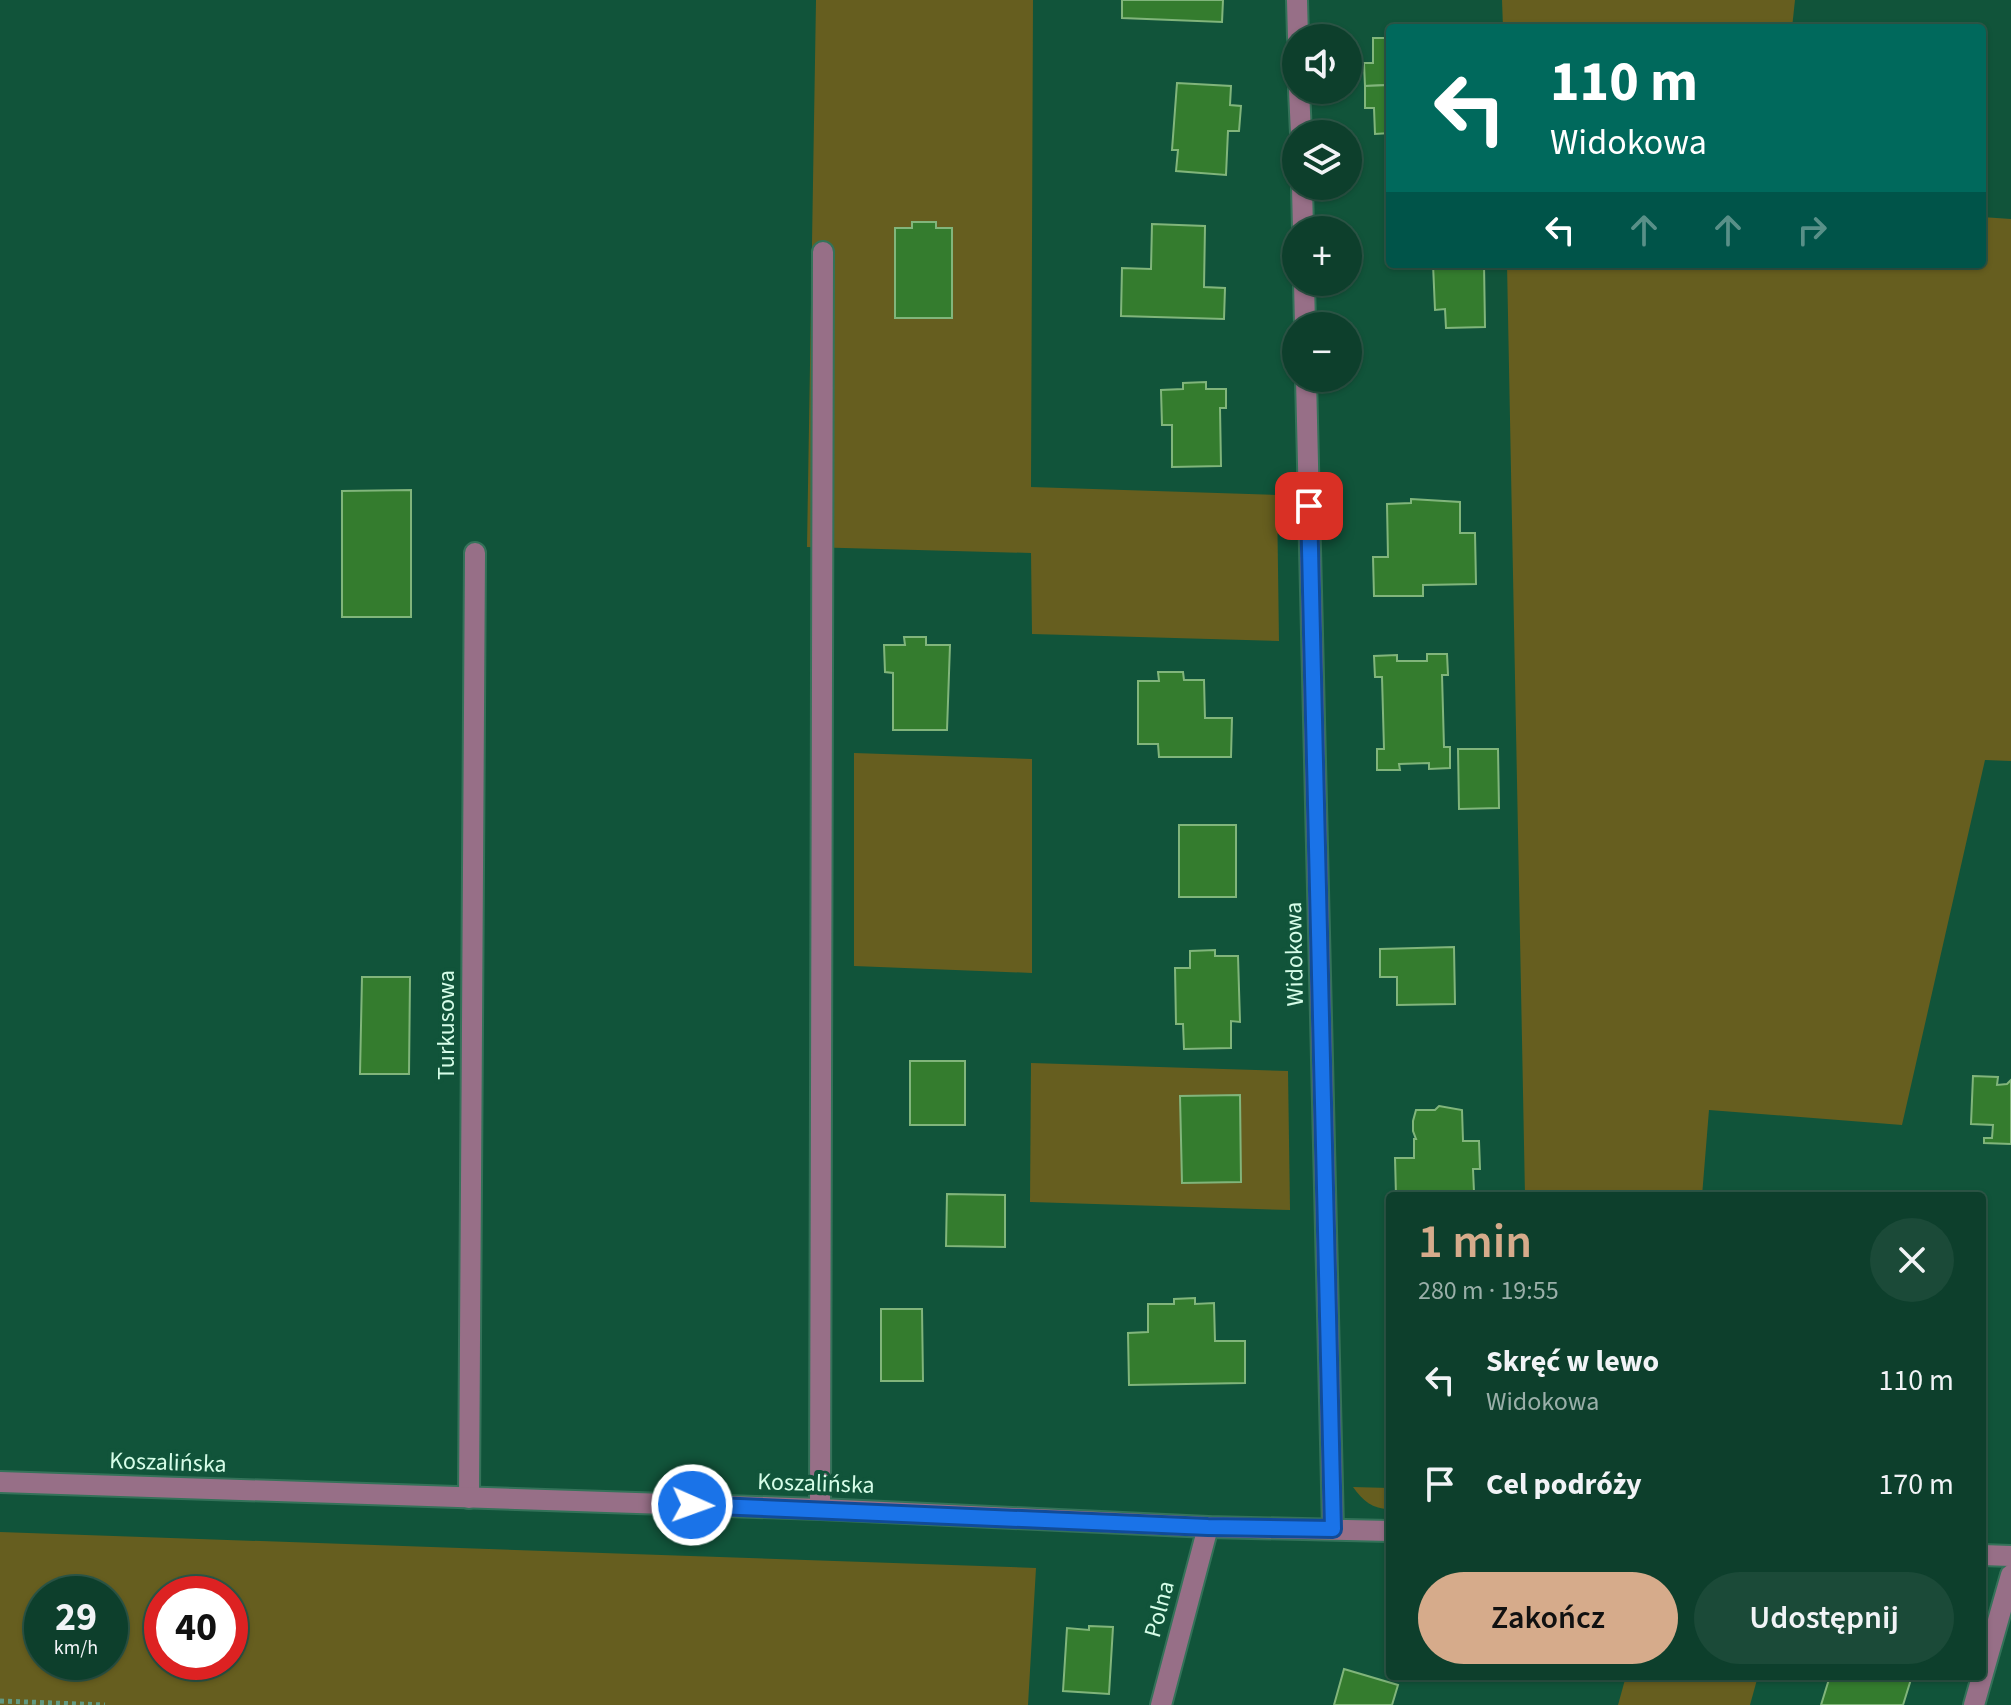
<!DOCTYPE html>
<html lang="pl">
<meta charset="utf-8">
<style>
:root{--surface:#0d3f2c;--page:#1b4a38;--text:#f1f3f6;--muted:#9aafa9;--line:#2d5848;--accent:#d6ab8b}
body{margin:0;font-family:"Source Sans 3",sans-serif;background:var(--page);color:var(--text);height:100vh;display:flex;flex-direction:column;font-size:30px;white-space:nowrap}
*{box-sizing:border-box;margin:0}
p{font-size:26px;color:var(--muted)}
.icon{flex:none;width:44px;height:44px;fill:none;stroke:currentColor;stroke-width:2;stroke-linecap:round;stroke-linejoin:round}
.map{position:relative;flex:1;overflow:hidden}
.side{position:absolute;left:1386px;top:1192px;width:600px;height:488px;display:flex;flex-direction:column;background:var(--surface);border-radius:8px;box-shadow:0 2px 6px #0004,0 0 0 2px var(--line)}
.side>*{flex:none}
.guide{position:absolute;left:1386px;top:24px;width:600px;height:244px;border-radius:8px;box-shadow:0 2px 6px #0004,0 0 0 2px var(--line);background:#00695c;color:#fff;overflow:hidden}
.fabs{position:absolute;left:1282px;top:24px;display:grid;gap:16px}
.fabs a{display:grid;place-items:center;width:80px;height:80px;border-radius:50%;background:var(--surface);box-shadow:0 2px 6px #0004,0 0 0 2px var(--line);font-size:40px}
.speed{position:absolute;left:24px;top:1576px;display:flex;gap:16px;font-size:40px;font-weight:700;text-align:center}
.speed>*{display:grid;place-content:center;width:104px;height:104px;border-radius:50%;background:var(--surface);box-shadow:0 2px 6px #0004,0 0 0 2px var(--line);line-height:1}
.speed small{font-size:20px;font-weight:400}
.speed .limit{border:12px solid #d22;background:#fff;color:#111}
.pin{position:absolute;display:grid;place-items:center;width:68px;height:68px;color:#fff;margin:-34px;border-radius:16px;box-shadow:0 4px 12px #0006}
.me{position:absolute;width:88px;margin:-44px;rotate:92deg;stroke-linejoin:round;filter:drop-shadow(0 0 6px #0008)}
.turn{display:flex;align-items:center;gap:28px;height:168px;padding:0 32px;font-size:36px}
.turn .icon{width:104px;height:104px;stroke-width:2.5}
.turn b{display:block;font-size:56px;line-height:68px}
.lanes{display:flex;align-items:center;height:76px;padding:0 32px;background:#0003;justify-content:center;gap:40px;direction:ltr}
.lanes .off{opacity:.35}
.round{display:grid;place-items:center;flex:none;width:84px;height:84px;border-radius:42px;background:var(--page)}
.headline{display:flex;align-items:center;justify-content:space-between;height:136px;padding:0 32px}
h1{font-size:48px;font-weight:600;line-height:60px;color:var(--accent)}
.action{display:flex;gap:16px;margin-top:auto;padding:16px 32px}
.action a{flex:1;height:92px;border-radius:48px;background:var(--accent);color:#111;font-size:32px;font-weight:600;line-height:92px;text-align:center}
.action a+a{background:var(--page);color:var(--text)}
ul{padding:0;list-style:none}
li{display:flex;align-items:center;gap:24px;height:104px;padding:0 32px}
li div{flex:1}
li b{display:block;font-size:30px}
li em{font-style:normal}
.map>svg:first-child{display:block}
.green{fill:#665e1f;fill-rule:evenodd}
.building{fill:#347c2e;stroke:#81b57b;stroke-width:2}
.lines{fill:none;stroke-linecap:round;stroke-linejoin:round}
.service-casing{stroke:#347259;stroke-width:24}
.minor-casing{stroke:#347259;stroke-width:24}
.tertiary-casing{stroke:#347259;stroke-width:24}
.path{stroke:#629a82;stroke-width:5;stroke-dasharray:4 4;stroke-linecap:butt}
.service{stroke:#976f87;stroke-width:20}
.minor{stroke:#976f87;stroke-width:20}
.tertiary{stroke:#976f87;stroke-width:20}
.route-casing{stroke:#114b97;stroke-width:20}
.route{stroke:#1a73e8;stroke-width:14}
.labels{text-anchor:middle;stroke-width:8;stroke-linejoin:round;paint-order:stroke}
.street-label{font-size:24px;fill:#d6fde8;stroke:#11543a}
</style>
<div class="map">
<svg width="2011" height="1705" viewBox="0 0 2011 1705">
<rect width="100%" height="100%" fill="#11543a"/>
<g class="green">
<path d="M816,0h217l-2,487 246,8 2,146 -247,-7 -1,-81 -224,-6z"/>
<path d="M1502,0h293l-3,28h-289z"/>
<path d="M1982,217l29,2v542l-26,-1 -83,365 -193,-15 -7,86h-177l-18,-932h475z"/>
<path d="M854,753l178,6v214l-178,-7z"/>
<path d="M1031,1063l257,8 2,139 -260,-8z"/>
<path d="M1353,1487l37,1v21c-18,0 -27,-8 -37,-22z"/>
<path d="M0,1532l1036,36 -8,137h-1028zM42,1594h68v68h-68zM162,1594h68v68h-68z"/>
<path d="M1626,1676h132l-8,29h-132z"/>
</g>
<g class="building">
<path d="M1122,0h101l-1,22 -100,-4z"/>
<path d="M1373,38h17v47l-25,1 -1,-23h9z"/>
<path d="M1177,83l54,3 -1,19 11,1 -2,25h-11l-2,44 -50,-4 2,-21h-6z"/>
<path d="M1390,85v48l-15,1 -1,-26h-9v-22z"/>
<path d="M912,222h24v6h16v90h-57v-90h17z"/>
<path d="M1152,224l53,2 -1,61 21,1 -1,31 -103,-3 1,-48 29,1z"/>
<path d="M1433,264h51l1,63 -39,1 -1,-19 -10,1z"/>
<path d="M1206,382v7h20v19h-6l1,58 -49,1v-42h-10l-1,-35 22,-1v-6z"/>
<path d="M411,490v127h-69v-126z"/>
<path d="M1411,499l49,3v31h15l1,51 -53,1v11h-49l-1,-39h15l-1,-53 24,-1z"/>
<path d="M904,637h22v8h24l-3,85h-54v-57l-8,-1 -1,-27h21z"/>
<path d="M1427,654h20l1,21h-6l2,72h6v21l-21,1v-6l-30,1 1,6h-23v-21h7l-2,-72h-7l-1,-21 23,-1v6h30z"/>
<path d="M1158,672h25l1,8h20l1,38h27l-1,39h-72l-1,-13h-20v-63h21z"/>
<path d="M1458,749h40l1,59 -40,1z"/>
<rect x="1179" y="825" width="57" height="72"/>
<path d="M1454,947l1,57 -58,1v-28h-17v-28z"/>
<path d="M1215,950v6h23l2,66 -9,-1v27l-47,1 -1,-25h-7l-1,-56h15v-17z"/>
<path d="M362,977h48l-1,97h-49z"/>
<rect x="910" y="1061" width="55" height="64"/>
<path d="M1973,1076l25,1 -1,8 10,-1 4,-4v64l-27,-1v-5h8l1,-13 -22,-1z"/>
<path d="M1240,1095l1,87 -59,1 -2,-87z"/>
<path d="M1439,1106l23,4 1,31h16l1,28h-7l1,23 -20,1v3h-58l-1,-38h19v-19h2l-3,-8v-10l3,-11h19z"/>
<path d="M947,1194l58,1v52l-59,-1z"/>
<path d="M1195,1298v6l19,-1 1,38h30v42l-116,2 -1,-52 20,-1v-28h26v-5z"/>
<path d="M881,1309h41l1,72h-42z"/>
<path d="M1089,1626l24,1 -4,67 -46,-3 4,-63 22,2z"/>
<path d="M1344,1669l54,16 -6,20h-58z"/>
<path d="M1830,1676h82l-9,29h-82z"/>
</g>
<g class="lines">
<g class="service-casing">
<path id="service" d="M469,1498l6,-945"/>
</g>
<g class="minor-casing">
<g id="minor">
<path d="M1297,0l1,38"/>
<path d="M1299,90l2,44"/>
<path d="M1302,186l1,44"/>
<path d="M1304,282l1,44"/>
<path d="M1306,378l27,1151"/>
<path d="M820,1509l3,-1257"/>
<path d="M1161,1705l47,-178"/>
<path d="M1974,1705l37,-130"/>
</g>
</g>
<g class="tertiary-casing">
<g id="tertiary">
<path d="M0,1482l820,27 388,18 182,4"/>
<path d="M1982,1555l29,1"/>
</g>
</g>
<path class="path" d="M0,1701l105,4"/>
<use href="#service" class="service"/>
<use href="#minor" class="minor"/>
<use href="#tertiary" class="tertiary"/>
</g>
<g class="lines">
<g class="route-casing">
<path id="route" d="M692,1505l516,22 125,2 -24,-1023"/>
</g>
<use href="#route" class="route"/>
</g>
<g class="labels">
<g class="street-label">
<text transform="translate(1294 954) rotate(-91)" y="8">Widokowa</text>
<text transform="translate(446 1025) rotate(-90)" y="8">Turkusowa</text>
<text transform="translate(168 1462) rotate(2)" y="8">Koszalińska</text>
<text transform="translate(816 1483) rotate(2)" y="8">Koszalińska</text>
<text transform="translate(1159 1609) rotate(-75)" y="8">Polna</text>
</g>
</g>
</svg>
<div class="fabs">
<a><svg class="icon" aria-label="sound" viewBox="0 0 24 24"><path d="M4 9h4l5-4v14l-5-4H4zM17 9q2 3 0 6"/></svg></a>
<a><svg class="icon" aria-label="layers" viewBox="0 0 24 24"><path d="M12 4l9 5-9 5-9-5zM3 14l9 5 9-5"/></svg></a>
<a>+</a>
<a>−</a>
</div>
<div class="speed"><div>29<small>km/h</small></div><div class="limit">40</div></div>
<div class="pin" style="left:1309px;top:506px;background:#d93025"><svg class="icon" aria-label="arrive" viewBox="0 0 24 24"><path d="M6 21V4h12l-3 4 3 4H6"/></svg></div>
<svg class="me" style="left:692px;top:1505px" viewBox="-20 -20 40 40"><circle r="17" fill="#1a73e8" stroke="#fff" stroke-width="3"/><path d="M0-11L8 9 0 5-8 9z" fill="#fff"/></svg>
<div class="guide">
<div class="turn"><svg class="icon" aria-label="left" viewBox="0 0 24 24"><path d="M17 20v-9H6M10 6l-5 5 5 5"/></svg><div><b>110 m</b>Widokowa</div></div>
<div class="lanes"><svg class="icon" aria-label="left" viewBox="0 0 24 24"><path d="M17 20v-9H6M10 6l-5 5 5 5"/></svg><svg class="icon off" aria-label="ahead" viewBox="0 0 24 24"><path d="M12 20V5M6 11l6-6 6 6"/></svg><svg class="icon off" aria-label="ahead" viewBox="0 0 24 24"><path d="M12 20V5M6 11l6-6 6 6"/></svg><svg class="icon off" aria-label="right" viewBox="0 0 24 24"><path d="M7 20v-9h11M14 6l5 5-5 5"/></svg></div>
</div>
<section class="side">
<div class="headline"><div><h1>1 min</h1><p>280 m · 19:55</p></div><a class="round"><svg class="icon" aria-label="close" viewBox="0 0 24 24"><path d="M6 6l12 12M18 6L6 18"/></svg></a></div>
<ul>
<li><svg class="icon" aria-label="left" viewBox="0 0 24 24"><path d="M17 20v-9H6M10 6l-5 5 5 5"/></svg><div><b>Skręć w lewo</b><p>Widokowa</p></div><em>110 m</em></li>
<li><svg class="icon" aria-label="arrive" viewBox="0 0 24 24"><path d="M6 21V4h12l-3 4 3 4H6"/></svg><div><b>Cel podróży</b></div><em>170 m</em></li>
</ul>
<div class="action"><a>Zakończ</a><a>Udostępnij</a></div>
</section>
</div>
